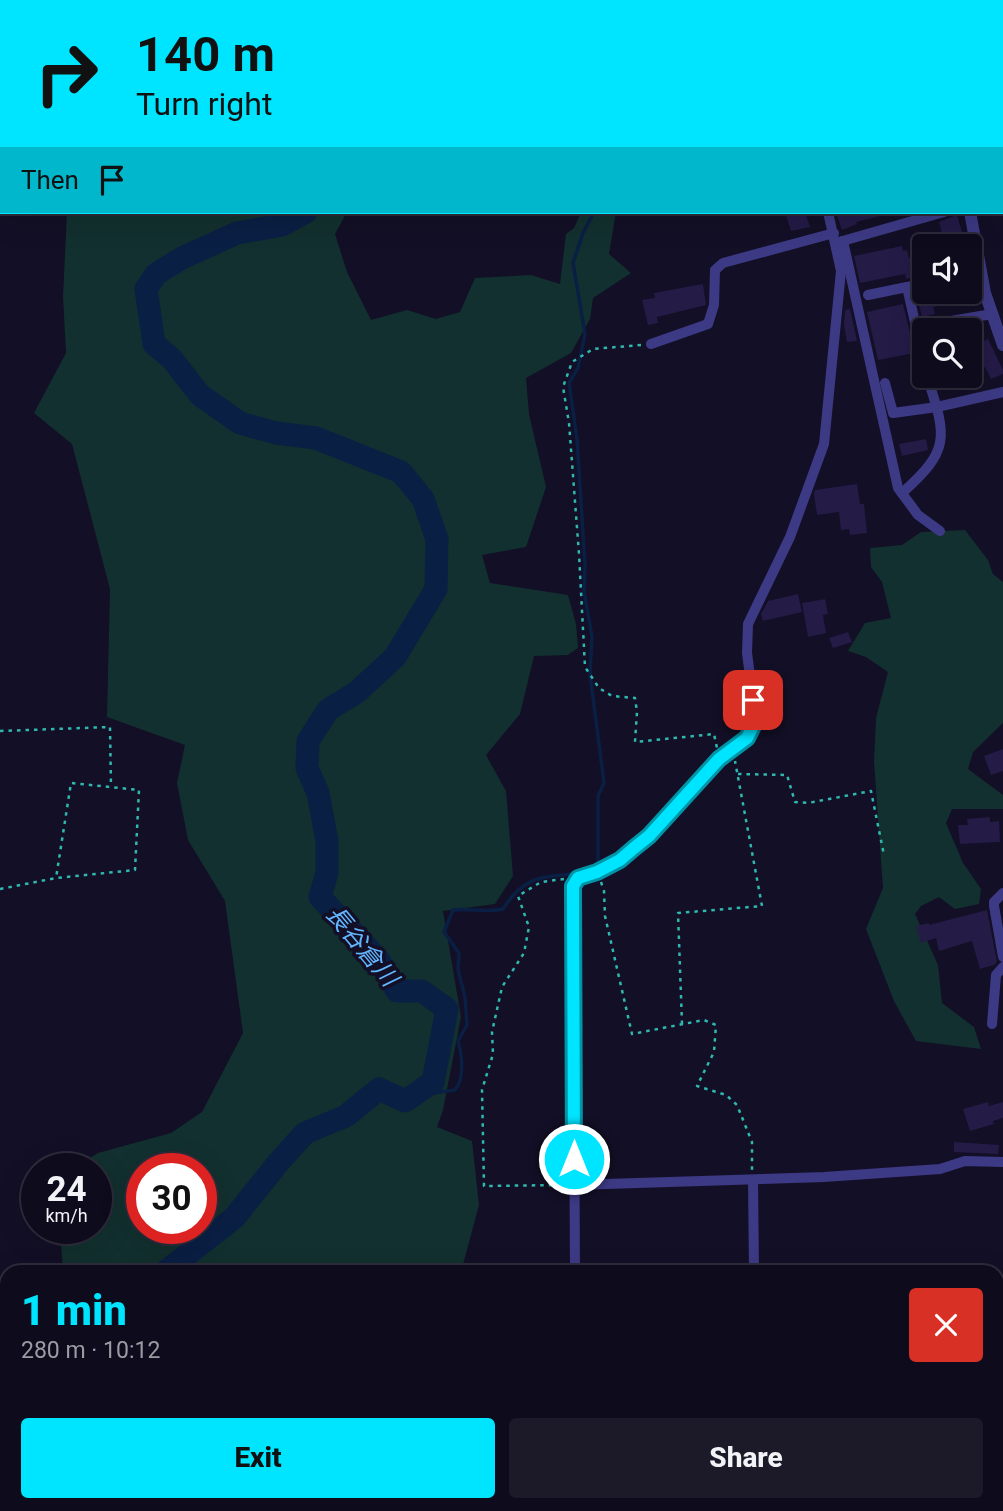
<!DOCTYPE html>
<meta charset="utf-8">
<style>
:root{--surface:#0e0b1c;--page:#1c1929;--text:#f1f3f6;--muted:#9b9ba3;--line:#2e2b3b;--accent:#00e5ff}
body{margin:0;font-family:Roboto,"Noto Sans JP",sans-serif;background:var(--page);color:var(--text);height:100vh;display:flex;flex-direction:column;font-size:26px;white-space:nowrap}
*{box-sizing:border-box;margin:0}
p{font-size:23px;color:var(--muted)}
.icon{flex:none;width:38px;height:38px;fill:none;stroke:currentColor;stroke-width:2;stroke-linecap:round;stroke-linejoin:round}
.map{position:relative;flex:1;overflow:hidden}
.details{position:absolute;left:0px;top:1265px;width:1004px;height:247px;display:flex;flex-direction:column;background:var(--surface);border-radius:21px 21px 0 0;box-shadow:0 7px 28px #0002,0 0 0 2px var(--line)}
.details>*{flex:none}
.banner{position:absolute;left:0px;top:0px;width:1004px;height:214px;box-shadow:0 7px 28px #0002,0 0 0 2px var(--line);background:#00e5ff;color:#111;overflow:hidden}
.buttons{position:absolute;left:912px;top:234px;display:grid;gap:14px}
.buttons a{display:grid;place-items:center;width:70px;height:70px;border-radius:7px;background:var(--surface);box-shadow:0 7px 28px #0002,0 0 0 2px var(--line);font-size:35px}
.speed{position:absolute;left:21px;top:1153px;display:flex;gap:14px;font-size:35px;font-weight:700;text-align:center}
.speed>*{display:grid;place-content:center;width:91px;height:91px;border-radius:50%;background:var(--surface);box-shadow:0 7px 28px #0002,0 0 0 2px var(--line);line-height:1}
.speed small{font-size:18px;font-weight:400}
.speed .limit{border:10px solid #d22;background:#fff;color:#111}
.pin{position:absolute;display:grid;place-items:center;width:60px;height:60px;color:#fff;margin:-30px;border-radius:14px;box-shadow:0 4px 10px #0006}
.me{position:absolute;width:77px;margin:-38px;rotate:0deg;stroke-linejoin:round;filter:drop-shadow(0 0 5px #0008)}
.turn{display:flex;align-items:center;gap:24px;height:147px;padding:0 21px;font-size:32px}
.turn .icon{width:91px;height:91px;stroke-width:2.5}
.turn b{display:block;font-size:49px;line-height:60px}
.then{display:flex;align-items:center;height:66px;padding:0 21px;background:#0003;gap:14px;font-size:26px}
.round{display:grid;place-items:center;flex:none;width:74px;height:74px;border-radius:7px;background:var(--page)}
.overview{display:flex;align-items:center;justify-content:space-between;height:119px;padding:0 21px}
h1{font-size:42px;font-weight:800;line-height:52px;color:var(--accent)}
.cta{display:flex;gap:14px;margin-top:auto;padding:14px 21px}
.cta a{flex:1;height:80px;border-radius:7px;background:var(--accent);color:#111;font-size:28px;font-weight:800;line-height:80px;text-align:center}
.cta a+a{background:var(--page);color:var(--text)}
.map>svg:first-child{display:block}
.green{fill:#12302f;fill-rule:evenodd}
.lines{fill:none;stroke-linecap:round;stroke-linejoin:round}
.stream{stroke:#0a1f44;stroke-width:3.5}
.river{stroke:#0a1f44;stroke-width:23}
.building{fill:#241b47}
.path{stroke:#2fb8b0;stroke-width:2.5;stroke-dasharray:3.5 5;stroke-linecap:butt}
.minor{stroke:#3d3a85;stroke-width:10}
.tertiary{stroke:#3d3a85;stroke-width:12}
.route-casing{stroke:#0095a6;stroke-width:18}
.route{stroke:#00e5ff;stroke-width:12}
.labels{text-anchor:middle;stroke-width:7;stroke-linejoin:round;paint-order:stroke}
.water-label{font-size:24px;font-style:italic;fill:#62b6ff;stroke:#130f26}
</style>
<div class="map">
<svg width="1003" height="1511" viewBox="0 0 1003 1511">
<rect width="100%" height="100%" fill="#130f26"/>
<g class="green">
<path d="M0,0h394v2h-392v80z"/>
<path d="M67,212h280l-12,22 12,38 24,48 36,-10 29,9 24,-7 15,-34 56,-3 29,9 6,-50 8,-6 7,-16h35l-7,42 22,19 -38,25 -3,21 -19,34 -45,25 3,36 17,73 -20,60 -44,8 8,28 78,12 8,29 2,24 -10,7 -34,1 -14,58 -34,41 20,36 7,85 -18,28 -52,7 18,106 -18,93 -6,17 35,14 7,64 -18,67h-398l-3,-43 36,-1v-59h-24l26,-16 73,-20 31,-21 41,-79 -18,-132 -37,-61 -11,-57 8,-38 -78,-28 3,-128 -38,-145 -38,-31 32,-60 -3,-56zM142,1169h59v59h-59z"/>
<path d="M965,530l23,30 5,14 10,8v141l-30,29 -5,17 35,26v14h-51l-6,14 17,40 18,26 -2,15 -24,5 -16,-12 -18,9 -6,8 23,51 4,38 32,24 7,22 -65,-8 -22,-40 -28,-72 17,-41 -9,-126 2,-44 12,-46 -22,-15 -18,-6 17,-28 26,-5 -9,-36 -11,-15 -1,-19 32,-3 19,-13z"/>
<path d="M7,1351v154h448l-6,6h-449v-155z"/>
</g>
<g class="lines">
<g class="stream">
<path d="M606,0l1,2"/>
<path d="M412,1096l43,-6c10,-12 7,-35 3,-49l9,-16 -2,-28 -7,-27 1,-17 -15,-21 9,-22c17,-2 33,3 50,-1 31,-49 57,-22 95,-45v-68l6,-13 -14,-109 2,-37 -8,-46 1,-26 -8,-126 -8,-56 9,-15 7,-34 -12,-71 10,-30 11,-21"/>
</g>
<g class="river">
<path d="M103,0l12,2"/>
<path d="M165,1272l69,-54 44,-55 27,-30 41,-17 33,-27 26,12 28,-19 14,-73 -25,-18h-25l-19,-32 -58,-62 7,-24v-32l-9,-48 -11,-25 1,-27 20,-31 29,-18 38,-35 41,-68 1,-50 -14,-40 -22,-27 -85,-34 -40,-5 -36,-10 -40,-28 -28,-36 -18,-15 -8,-55 10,-15 26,-16 55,-25 45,-8 24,-13"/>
<path d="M75,1511l2,-6"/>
</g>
</g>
<g class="building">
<path d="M785,212h20l5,15 -19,4z"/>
<path d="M836,212h47l1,3 -28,7 1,2 -15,6z"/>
<path d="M957,215l5,17 -19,5 -4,-15z"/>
<path d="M902,246l1,5 4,-1 2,8 11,-2 3,19 -17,4 -1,-5 -45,9 -6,-27z"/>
<path d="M703,284l3,21 -49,12 1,6 -10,2 -6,-25 13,-2 -1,-5z"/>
<path d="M924,291l12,1 3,14 -6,1 2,7 -13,3 -6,-24z"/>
<path d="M903,304l12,49 -37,7 -11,-48z"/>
<path d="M850,309l7,32 -10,1 -3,-17 1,-15z"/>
<path d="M988,339l15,31v4l-12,5 -6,-12 -15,7v-27z"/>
<path d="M926,439l2,11 -26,6 -3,-12z"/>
<path d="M857,484l3,20h4l3,29 -17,2 -1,-6 -8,1 -2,-18 -22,3 -3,-21 1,-4z"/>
<path d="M798,594l4,18 -39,9 -2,-7 7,-13z"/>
<path d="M825,599l3,15 -5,1 3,18 -18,4 -6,-34z"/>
<path d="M848,632l4,10 -19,6 -4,-10z"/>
<path d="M1003,749v22l-12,4 -7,-19z"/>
<path d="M990,817v5l9,-1 1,21 -40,2 -2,-19h10l-1,-6z"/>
<path d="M987,910l10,52 -3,3 -14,4 -8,-28 -33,10 -3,-13 -15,5 -5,-17 13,-3v2z"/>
<path d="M988,1102l1,4 14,-4v16l-10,3 1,3 -24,7 -7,-22z"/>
<path d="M954,1142l45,3 -1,9 -44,-2z"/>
</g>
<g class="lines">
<g class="path">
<path d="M641,345l-48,4 -21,13 -9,25 6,36 10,131 6,113 14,21 13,8 23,2 2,14 -2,30 79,-8 3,14"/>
<path d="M0,731l110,-4 1,60"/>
<path d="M738,774l49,1 8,27 13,1 63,-12 13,64"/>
<path d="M564,879l-23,3 -23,14 11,31 -5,26 -22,34 -10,45 1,22 -11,36 2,96 80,-1"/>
<path d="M601,882l3,9 1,25 27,118 72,-14 12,5 -2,27 -17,34 29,9 11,10 15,37v28"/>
<path d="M0,889l56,-11 79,-8 4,-80 -68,-7 -15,95"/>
<path d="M682,1024l-4,-111 84,-7 -27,-145"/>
</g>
<g class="minor">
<path d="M756,0l1,2"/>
<path d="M843,241l55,247 20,27 22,16"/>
<path d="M839,242l105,-30"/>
<path d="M924,283l-17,4 9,40 76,-13"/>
<path d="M868,295l39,-8"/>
<path d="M651,344l57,-20 6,-19 1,-35 8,-7 111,-30"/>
<path d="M885,383l8,30 44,-6 66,-15"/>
<path d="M902,493c50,-44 44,-57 25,-117"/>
<path d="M1003,893l-9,9v4l9,51"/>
<path d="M992,1024l4,-49 7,-8"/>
<path d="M753,1180l1,92"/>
<path d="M574,1185l250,-8 116,-8 25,-8 38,1"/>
<path d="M575,1272l-2,-386 5,-8 19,-6 23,-12 29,-24 70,-77 28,-21 9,-16 -9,-69 1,-29 42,-87 34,-93 17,-173 -13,-59"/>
<path d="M757,1505l1,6"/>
<path d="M576,1511l1,-6"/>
</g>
<g class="tertiary">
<path d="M964,2v-2"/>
<path d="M970,212l15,81 18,52"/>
</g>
</g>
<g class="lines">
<g class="route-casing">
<path id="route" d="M574,1159l-1,-273 5,-8 19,-6 23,-12 14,-12 15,-12 70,-77 28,-21 8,-16 -2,-22"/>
</g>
<use href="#route" class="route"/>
</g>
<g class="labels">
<g class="water-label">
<text transform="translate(362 946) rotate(50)" y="8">長谷倉川</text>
</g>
</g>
</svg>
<div class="buttons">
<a><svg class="icon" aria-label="sound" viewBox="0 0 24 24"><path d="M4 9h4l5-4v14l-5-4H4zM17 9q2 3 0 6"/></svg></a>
<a><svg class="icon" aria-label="search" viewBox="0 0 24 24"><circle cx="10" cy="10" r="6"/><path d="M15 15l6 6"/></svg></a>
</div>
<div class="speed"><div>24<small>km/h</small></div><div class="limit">30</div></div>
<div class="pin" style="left:753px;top:700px;background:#d93025"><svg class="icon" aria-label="arrive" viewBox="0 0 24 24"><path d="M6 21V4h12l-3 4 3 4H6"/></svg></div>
<svg class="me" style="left:574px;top:1159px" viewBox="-20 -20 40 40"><circle r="17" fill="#00e5ff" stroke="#fff" stroke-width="3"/><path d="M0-11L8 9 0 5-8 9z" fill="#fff"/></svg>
<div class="banner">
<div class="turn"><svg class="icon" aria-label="right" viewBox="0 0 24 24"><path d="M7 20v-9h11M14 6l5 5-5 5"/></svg><div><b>140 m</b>Turn right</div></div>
<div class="then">Then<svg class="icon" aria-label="arrive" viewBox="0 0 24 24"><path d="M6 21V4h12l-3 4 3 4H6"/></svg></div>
</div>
<section class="details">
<div class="overview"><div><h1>1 min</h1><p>280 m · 10:12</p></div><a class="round" style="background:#d93025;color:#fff"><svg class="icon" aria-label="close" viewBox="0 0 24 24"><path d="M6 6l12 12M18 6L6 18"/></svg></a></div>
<div class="cta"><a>Exit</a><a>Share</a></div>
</section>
</div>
